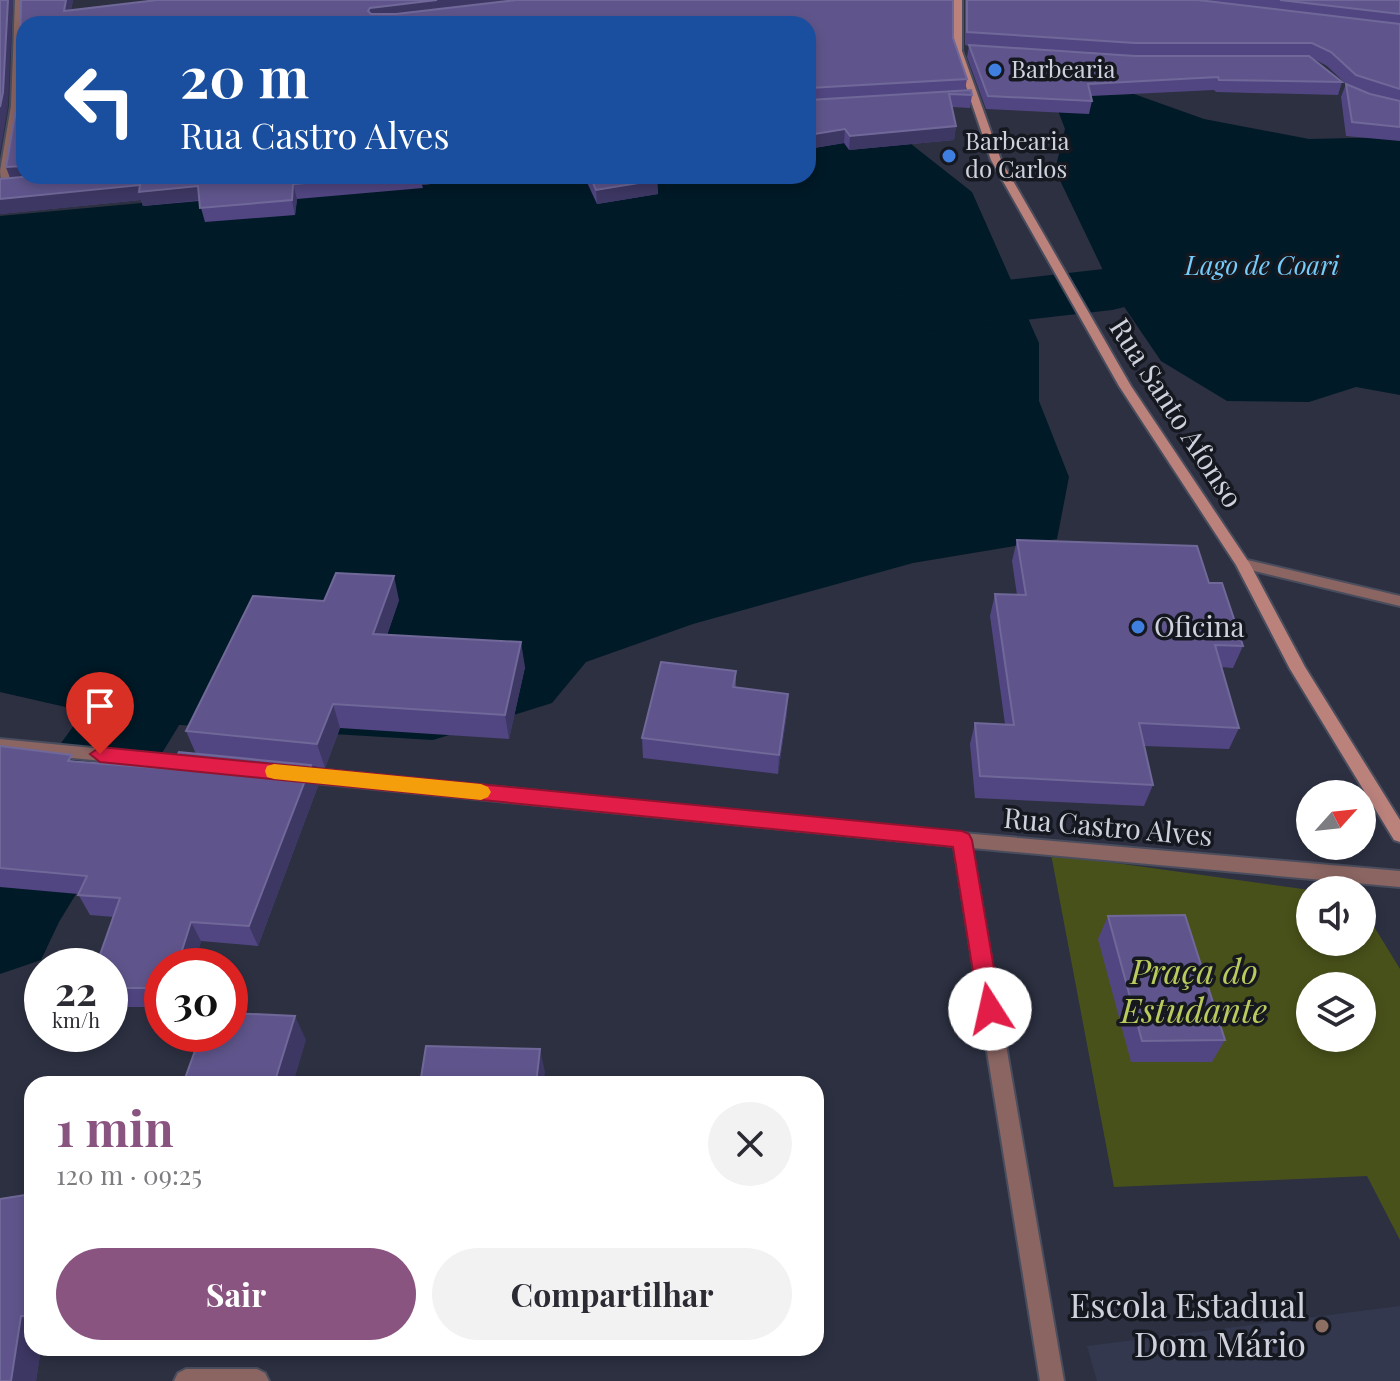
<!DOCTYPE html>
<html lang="pt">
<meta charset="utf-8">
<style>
:root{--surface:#fff;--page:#f2f2f3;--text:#2b2b33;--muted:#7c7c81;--accent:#8a5481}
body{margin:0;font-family:"Playfair Display",serif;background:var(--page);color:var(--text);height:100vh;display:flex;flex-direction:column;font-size:30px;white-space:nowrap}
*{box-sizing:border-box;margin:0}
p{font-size:26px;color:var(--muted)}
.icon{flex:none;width:44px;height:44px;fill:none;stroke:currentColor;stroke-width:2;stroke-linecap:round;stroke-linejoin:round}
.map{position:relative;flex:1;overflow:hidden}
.sheet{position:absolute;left:24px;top:1076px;width:800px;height:280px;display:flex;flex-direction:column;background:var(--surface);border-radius:24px;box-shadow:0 4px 12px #0003}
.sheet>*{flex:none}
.hud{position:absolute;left:16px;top:16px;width:800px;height:168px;border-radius:24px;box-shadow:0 4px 12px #0003;background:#1a4fa0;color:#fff;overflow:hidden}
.needle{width:52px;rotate:63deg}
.tools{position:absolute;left:1296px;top:780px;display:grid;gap:16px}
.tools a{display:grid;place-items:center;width:80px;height:80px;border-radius:50%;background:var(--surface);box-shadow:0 4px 12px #0003;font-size:40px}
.speed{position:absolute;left:24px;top:948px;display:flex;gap:16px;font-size:40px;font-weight:700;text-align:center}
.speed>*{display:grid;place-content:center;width:104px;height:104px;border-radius:50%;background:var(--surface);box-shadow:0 4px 12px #0003;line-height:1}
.speed small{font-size:20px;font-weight:400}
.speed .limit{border:12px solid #d22;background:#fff;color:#111}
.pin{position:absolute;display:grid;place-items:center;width:68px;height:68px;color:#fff;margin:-82px -34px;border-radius:50% 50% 50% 0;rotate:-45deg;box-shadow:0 0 8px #0007}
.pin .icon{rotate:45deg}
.me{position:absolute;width:88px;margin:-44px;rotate:350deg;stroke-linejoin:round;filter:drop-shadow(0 0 6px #0008)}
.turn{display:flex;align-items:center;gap:28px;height:168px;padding:0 32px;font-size:36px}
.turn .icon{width:104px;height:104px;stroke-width:2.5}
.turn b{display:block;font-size:56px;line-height:68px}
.round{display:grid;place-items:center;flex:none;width:84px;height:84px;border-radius:42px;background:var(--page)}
.headline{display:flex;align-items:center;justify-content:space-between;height:136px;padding:0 32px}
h1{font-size:48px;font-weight:700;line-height:60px;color:var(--accent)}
.button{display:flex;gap:16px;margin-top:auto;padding:16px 32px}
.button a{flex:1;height:92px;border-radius:48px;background:var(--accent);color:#fff;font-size:32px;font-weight:700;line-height:92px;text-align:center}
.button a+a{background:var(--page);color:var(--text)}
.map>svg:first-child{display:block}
.built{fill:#33384f}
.green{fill:#49511a;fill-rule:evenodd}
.water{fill:#001a27}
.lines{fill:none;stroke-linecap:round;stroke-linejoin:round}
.river{fill:#001a27;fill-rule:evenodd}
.street-casing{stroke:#494d5d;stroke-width:4}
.secondary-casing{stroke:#494d5d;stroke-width:4}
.street{fill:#8a6562;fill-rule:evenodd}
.secondary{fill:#bb827c;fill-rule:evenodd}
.wall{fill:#514682}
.shaded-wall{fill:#3d3764}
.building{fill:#5f558c;stroke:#706898;stroke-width:2}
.route{fill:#e11d48;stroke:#92132f;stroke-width:2}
.slow{fill:#f59e0b}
.shop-dot{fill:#3f7fe0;stroke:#161820;stroke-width:3}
.education-dot{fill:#8d6e63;stroke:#161820;stroke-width:3}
.labels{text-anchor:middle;stroke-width:7;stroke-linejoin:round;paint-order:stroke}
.far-poi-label{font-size:24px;fill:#cfd2dd;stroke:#161820;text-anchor:start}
.far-water-label{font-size:26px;font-style:italic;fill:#75cdfc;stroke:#161820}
.street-label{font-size:28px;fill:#cfd2dd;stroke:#161820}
.poi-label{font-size:28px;fill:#cfd2dd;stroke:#161820;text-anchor:start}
.near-park-label{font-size:34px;font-style:italic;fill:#bbca5d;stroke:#161820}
.near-poi-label{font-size:34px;fill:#cfd2dd;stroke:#161820;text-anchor:end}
</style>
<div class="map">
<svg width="1400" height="1381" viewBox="0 0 1400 1381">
<rect width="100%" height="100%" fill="#2c3041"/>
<path class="built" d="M1400,1306v75h-303l-10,-35z"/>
<path class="green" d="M1051,854l259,36v52h52v-35l38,62v271l-33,-64 -253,11zM1310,986h52v52h-52z"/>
<g class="water">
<path d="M1134,94l70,25 105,20 91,-2v258l-44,-8 -47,15 -82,-1 -66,-40 -49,-72 -57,-119 10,-41 -8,-21 31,-13z"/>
<path d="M808,137l98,3 66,52 67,151v58l30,76 -12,62 -144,24 -220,61 -107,38 -34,41 -119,37 -302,-18 -131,-30v-476l435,-40h373z"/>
</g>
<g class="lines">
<g class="river">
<path d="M1112,268l25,6 10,15 -10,15 -25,6 -227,26 -25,-6 -11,-15 11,-15 25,-6z"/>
<path d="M131,685l35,10 15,27 -122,200 -18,38 -41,14v-147l96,-132z"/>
</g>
<g class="street-casing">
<g id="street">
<path d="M15,0h8l-2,106 -14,83 -5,3 -2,-21 11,-65z"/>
<path d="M1243,559l157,37v10l-162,-39 -2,-3 2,-3z"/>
<path d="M0,739l196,19 6,1 2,5 -2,5 -6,1 -196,-19z"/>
<path d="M295,767l667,66 438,38v16l-428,-39 92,533h-24l-86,-535 -659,-65 -6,-2 -2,-5 2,-5z"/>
<path d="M186,1369h71l8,4 4,8h-95l4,-8z"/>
</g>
</g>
<g class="secondary-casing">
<path id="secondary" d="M954,0h8v51l39,109 130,226 119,178 55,103 95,153v22l-6,-2 -104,-171 -54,-104 -117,-179 -128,-226 -37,-109z"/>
</g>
<use href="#street" class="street"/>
<use href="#secondary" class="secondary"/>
</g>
<g class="wall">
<path d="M21,0h52l-2,10 86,-10h796v38l14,41 -2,11h6l1,5 -2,13 -18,-1 4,19 -2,14 -105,10 -5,-7 -36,6v-125h-784v152h423l1,6 -26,3 1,3 -126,11 -2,16 -90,7 -6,-21 -56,5 -2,-6 -141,14v-35l10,-1 -4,-11 13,-75z"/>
<path d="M965,0h435v141l-54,-5 -5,-39 5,-13 -19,-18 -13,-7 28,23 -4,13 -122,-3 -2,-2 -123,6 1,5 -3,13 -103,-5 -19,-52 2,-11 -4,-1z"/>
<path d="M584,176h70l3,4 1,14 -61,10z"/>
<path d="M1017,540l192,43 34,63 -10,22 -12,-1 18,61 -10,21 -85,-3 9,39 -9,21 -169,-8 -5,-54 5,-21 30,1 -15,-108 5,-22 22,1 -5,-34z"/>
<path d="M399,600l-12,35 138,32 -16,72 -169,-11 -15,40 -13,-2 6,20 -60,160 -57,-5 -7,25h-32v41h-52v-41l4,-49 -24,-2 -12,-21 -78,-7v-141l75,15 95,8 26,-15 -10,-23 138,-130z"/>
<path d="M736,671v16l51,26 -9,61 -135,-16 -1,-20z"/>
<path d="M1108,916l117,124 -13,22h-81l-33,-123z"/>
<path d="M32,1194v154h9l-5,33h-36z"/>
</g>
<g class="shaded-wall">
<path d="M8,0h5l-5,106 -8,47v-46z"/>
<path d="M66,0h7l-5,23 -4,-12z"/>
<path d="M437,0h85l-152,24 -2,-13 2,-3z"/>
<path d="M956,126l-2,14 -105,10 1,-14z"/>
<path d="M845,129l-1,14 -36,6v-14z"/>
<path d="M24,166v10h48l-60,6 -6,-15z"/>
<path d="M421,176h26l1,6 -26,3z"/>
<path d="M657,180l1,14 -61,10 -1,-14z"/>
<path d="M293,184l4,15 -2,16 -3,-15z"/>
<path d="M140,185l58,1 4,14 -59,6 -2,-6 -141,14v-15z"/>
<path d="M394,576l5,24 -20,59 -6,-25z"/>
<path d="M521,642l4,25 -16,72 -4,-24z"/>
<path d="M788,694l-1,19 -9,61 1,-19z"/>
<path d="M333,704l7,24 -15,40 -8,-24z"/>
<path d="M311,765l7,21 -60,160 -9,-20z"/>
<path d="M191,922l10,19 -7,25h-17z"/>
<path d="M295,1016l11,24 -13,44h-19z"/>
<path d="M540,1049l5,23 -1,12h-8z"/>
<path d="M21,1316l11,9v23h9l-5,33h-25z"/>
</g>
<g class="building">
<path d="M0,0h8l-5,92 -3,15z"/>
<path d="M21,0h45l-2,11 93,-11h280l-67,8 -2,3 3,3h25l120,-14h437v38l14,41 -158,9 -1,2v-66h-784v142l-18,1 13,-75z"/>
<path d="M967,0h231l202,24v65l-44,-14 -25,-23 -19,-9h-177l-168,-11z"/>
<path d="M1280,0h120v14z"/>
<path d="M969,45l166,11h174l33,26 -123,-2 -1,-3 -130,7 4,17 -104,-5z"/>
<path d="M1346,84l24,10 30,7v26l-48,-5z"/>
<path d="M971,90l1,5 -23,-1 7,32 -106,10 -5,-7 -37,6v-36l1,1z"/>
<path d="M33,176h359l-99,8 -1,16 -92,8 -2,-22 -59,6 1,-7 -140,14v-20z"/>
<path d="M590,176h64l3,4 -61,10z"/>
<path d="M1017,540l180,6 12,37h13l21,63 -28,-1 24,83 -100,-5 14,62 -173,-9 -5,-53 39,2 -19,-131 31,1z"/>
<path d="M336,573l58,3 -21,58 148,8 -16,73 -172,-11 -16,40 -131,-13 67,-135 71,5z"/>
<path d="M661,662l75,9 -3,16 55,7 -9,61 -137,-17z"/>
<path d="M0,746l72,9 -4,6 102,8 9,-17 132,13 -62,161 -58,-4 -14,44h-15v22h-52v-22h-14l24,-68 -42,-3 9,-19 -87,-8z"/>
<path d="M1185,915l40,125 -83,1 -34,-125z"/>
<path d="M230,1013l65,3 -21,68h-91l18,-50h29z"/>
<path d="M426,1046l114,3 -4,35h-116z"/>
<path d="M32,1194v122h-11l-10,65h-11v-182z"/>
</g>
<path class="route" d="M100,747l862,84 7,3 3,6 29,169 -3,7 -8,3 -8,-3 -3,-7 -26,-162 -853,-85 -10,-8z"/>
<path class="slow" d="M274,764l207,20 7,3 3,5 -3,5 -7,3 -207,-21 -7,-2 -2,-6 2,-5z"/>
<g class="shop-dot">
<circle cx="995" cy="70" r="8"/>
<circle cx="949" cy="156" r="8"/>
<circle cx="1138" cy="627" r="8"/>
</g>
<circle class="education-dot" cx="1322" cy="1326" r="8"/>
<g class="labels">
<g class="far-poi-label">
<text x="1011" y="78">Barbearia</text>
<text x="965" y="150">Barbearia<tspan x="965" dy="28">do Carlos</tspan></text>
</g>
<g class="far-water-label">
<text x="1262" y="275">Lago de Coari</text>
</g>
<g class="street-label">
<text transform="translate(1176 413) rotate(57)" y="10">Rua Santo Afonso</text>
<text transform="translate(1108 827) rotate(5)" y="10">Rua Castro Alves</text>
</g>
<g class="poi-label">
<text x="1154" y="637">Oficina</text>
</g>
<g class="near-park-label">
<text x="1194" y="984">Praça do<tspan x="1194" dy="39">Estudante</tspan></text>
</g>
<g class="near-poi-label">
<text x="1306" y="1318">Escola Estadual<tspan x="1306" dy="39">Dom Mário</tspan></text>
</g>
</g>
</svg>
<div class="tools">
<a><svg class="needle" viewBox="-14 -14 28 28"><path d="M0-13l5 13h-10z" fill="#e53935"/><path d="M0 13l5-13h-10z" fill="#7c7c81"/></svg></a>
<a><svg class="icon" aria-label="sound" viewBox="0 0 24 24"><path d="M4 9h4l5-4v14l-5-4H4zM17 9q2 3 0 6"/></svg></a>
<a><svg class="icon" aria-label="layers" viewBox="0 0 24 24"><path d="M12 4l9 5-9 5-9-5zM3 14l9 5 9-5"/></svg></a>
</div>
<div class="speed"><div>22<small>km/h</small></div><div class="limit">30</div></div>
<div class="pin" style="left:100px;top:754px;background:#d93025"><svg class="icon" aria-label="arrive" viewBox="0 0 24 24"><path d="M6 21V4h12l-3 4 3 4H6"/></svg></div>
<svg class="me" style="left:990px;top:1009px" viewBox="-20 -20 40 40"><circle r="19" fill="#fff"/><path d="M0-13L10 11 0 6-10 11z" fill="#e11d48"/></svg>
<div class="hud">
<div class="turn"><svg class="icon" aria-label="left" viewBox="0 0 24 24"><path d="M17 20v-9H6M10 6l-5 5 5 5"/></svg><div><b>20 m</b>Rua Castro Alves</div></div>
</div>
<section class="sheet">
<div class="headline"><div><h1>1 min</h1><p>120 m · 09:25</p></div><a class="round"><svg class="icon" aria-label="close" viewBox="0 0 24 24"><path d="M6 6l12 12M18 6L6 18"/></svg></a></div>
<div class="button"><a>Sair</a><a>Compartilhar</a></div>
</section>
</div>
